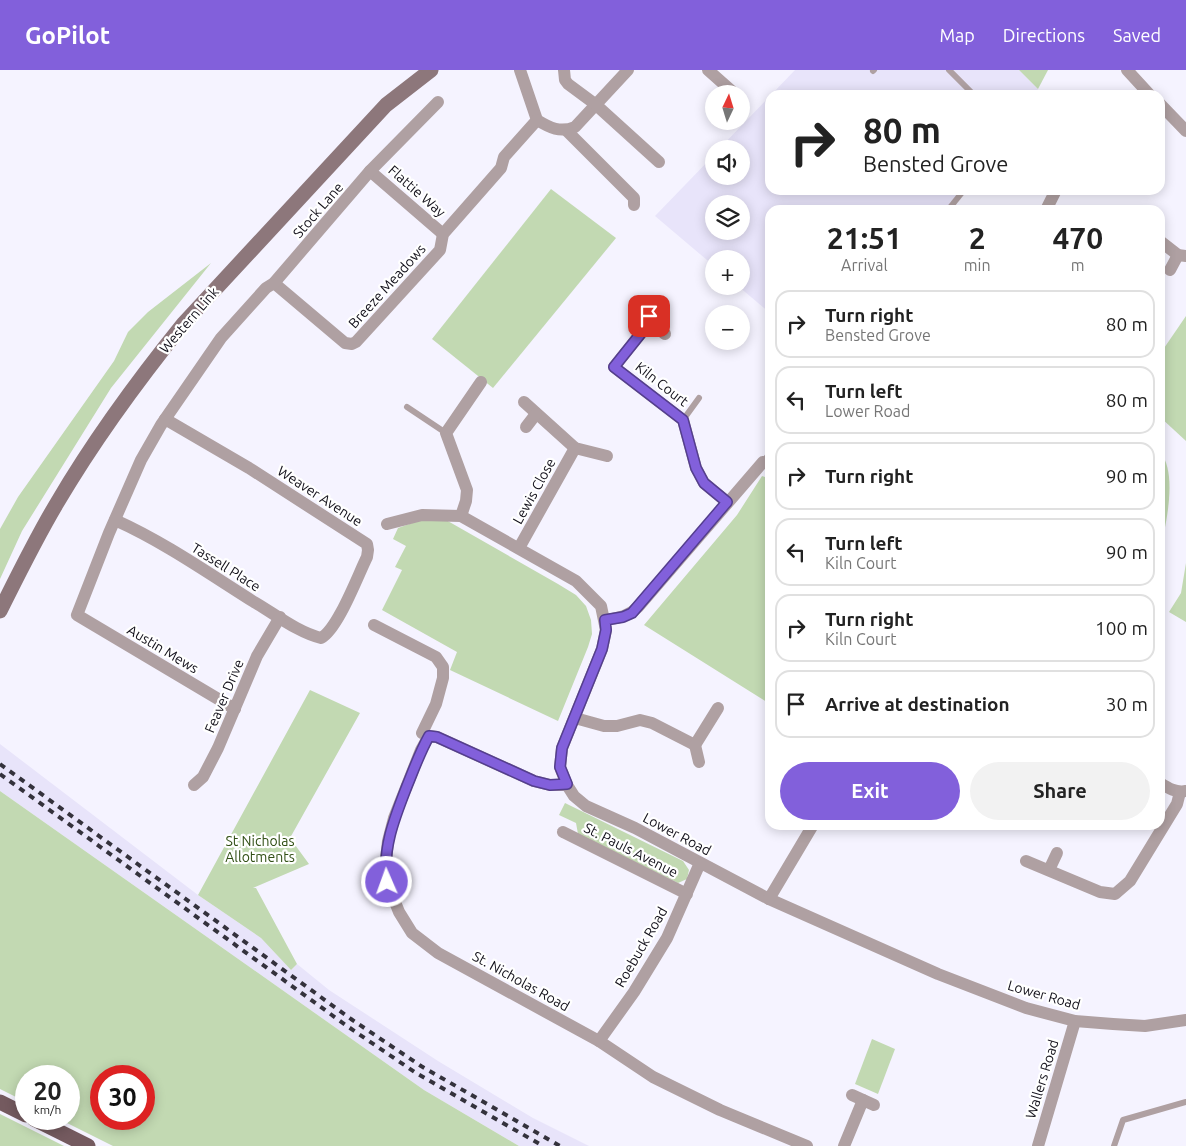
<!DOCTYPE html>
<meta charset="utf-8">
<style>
:root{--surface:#fff;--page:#f2f2f2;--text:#222;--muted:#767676;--line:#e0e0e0;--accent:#8260db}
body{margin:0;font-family:Ubuntu,sans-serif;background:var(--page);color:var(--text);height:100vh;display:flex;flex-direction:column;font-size:19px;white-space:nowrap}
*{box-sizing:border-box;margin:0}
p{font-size:16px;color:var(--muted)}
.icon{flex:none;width:28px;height:28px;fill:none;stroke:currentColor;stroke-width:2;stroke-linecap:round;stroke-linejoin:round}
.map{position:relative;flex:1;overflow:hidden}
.details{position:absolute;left:765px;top:135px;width:400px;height:625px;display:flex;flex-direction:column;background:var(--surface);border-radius:15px;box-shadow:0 2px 12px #0003}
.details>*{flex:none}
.hud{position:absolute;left:765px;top:20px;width:400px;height:105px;border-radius:15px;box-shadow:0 2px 12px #0003;background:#fff;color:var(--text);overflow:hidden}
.needle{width:32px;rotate:4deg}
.fabs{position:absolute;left:705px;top:15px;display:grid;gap:10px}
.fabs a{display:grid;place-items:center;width:45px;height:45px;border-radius:50%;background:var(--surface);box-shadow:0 2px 12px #0003;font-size:25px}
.speed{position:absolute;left:15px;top:995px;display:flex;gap:10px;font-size:25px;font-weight:700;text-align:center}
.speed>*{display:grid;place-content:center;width:65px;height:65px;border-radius:50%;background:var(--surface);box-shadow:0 2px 12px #0003;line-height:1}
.speed small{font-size:12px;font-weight:400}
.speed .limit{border:8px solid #d22;background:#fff;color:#111}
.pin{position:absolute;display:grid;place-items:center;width:42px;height:42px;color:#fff;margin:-21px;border-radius:10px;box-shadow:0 2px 8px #0006}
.me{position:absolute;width:55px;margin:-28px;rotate:358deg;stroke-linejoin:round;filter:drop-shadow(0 0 4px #0008)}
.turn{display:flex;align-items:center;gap:18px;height:105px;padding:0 15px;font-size:22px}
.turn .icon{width:65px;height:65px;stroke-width:2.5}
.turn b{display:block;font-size:35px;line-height:42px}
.eta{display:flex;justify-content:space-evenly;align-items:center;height:85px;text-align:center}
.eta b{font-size:30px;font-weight:600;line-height:35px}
.cta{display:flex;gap:10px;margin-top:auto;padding:10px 15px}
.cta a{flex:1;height:58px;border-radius:30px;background:var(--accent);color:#fff;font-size:20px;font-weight:600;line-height:58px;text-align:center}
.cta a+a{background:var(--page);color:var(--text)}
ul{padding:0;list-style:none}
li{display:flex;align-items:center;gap:15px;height:68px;margin:0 10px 8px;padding:0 5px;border:2px solid var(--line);border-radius:15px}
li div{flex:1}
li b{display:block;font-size:19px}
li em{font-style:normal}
header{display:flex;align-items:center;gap:30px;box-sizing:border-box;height:70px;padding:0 25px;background:var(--accent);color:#fff}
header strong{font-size:24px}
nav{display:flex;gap:28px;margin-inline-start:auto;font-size:18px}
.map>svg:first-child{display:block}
.built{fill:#e8e4fa;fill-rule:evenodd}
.green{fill:#c2d9b2;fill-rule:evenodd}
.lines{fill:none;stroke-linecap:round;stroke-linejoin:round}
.lane{stroke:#afa0a2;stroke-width:6}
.street{stroke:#afa0a2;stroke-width:12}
.secondary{stroke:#8d777b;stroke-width:15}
.primary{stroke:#745a5f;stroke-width:15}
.rail{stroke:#34323c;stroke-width:4;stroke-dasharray:6 6;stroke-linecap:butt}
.route-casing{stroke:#543e8e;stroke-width:12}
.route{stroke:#8260db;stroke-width:9}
.labels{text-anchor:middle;stroke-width:4.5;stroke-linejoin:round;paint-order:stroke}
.street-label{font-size:14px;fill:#110f19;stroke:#fff}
.park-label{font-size:14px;fill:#304e14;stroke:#fff}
</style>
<header>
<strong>GoPilot</strong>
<nav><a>Map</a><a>Directions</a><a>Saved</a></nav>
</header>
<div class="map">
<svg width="1186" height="1076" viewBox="0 0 1186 1076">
<rect width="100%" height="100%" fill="#f5f3ff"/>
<g class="built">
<path d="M795,0h224l19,19 -3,6h-264z"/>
<path d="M770,26v94h196l-18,20h-178v103l-32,-27h3v-27h-27v7l-59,-50 59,-61v21h27v-27h-22zM714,134h27v27h-27z"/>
<path d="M0,674l198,151 63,43 30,32 6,-6 32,26 109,71 95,57 56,28h-70l-95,-56 -424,-299z"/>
</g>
<g class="green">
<path d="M1019,0h29l-10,19z"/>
<path d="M551,119l65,49 -123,150 -61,-49z"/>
<path d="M211,193l-100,125 -89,143 -22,48v-50l18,-32 96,-136 14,-29 20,-20z"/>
<path d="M1186,246v125l-26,-24v-63z"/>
<path d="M1160,382c18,21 6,73 0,98z"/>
<path d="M762,406l3,1 5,6v221l-126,-79 93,-110z"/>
<path d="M446,450l112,64 18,11 10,11 5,14 1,14 -4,13 -30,74 -108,-51 7,-18 -75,-42 20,-40 -7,-3 11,-21 -13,-7 5,-11 20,-7z"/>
<path d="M1186,493v59l-17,-10 12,-19z"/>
<path d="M310,620l50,23 -70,125 19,26 -56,24h3l41,76 -6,6 -30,-32 -63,-43z"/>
<path d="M0,721l424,299 95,56h-406l-54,-27h10v-43h-43v26l-26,-13zM144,1006v43h-43v-43z"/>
<path d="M565,733l118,58 6,9 -2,9 -9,4 -100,-49 -2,-11 -17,-8z"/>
<path d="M872,969l23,10 -17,45 -23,-10z"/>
<path d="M0,1044l64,32h-64z"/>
</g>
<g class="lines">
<g class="lane">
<path d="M949,0l25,25"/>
<path d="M873,1l1,-1"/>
<path d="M948,140l16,-20"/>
<path d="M407,337l39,26"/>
<path d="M683,350l16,-22"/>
<path d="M770,383l-7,9 7,7"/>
<path d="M1114,1076l9,-26 63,-18"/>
</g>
<g class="street">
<path d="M520,0l17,50c13,8 23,13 38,7l53,-57"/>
<path d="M564,0l1,10 3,4 27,20 64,58"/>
<path d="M708,0l27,24"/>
<path d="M1127,0l23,25"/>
<path d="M1160,34l26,27"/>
<path d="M566,60l68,68v7"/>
<path d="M370,101l73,63"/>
<path d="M1046,140l10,-20"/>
<path d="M1160,171l18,14 8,1"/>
<path d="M1170,200l8,-15"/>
<path d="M274,213l71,60 7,1 4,-2 84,-92 3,-16 58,-66 3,-11 33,-37"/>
<path d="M649,235l1,17 15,12"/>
<path d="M650,252l-36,45 69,53 13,48 8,15 23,19"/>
<path d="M524,332l51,46 32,8"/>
<path d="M526,357l10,-13"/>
<path d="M461,446l5,-15 1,-11 -21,-57 35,-51"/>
<path d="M115,450c49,22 93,53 139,82 21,12 43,30 67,36 17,-9 37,-63 46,-81l1,-7 -1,-6 -118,-76 -84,-49"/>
<path d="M387,454l35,-9 39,1 115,65 25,25 5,24 -4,19 -40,99 -2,19 7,18 7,11 12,10 49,22 134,71 169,75 88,34 49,13 38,3 32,2 41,-6"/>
<path d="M519,478l56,-100"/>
<path d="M605,550c13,-2 23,-3 33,-13l125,-145"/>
<path d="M374,555l62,32 7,10v11l-7,26 -14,29 7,3 8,1 97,44 16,4h17"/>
<path d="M235,639l-158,-94 32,-82 32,-73 20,-35 60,-87 45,-50 8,-5 96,-112 68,-69"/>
<path d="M575,648l29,8h13l23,-6 12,3 43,22 23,-37"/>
<path d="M429,666l-8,14 -27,68 -6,23 -3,28 2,13 12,30 13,21 26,20 161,88 54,36 67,33 87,36"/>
<path d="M695,675l4,17"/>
<path d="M1160,713c8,5 16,10 26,8"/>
<path d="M194,715l9,-8 15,-29 39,-92 23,-39"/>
<path d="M563,762l124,62"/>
<path d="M1026,791l74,31 15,2 15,-13 47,-77 3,-12"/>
<path d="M1049,800l8,-17"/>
<path d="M769,829l44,-74"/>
<path d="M599,971l35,-49 33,-54 33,-75"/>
<path d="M852,1025l22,10"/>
<path d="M844,1076l19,-46"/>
<path d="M1038,1076l37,-125"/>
</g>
<path class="secondary" d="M0,541c18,-36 36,-73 57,-108 37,-63 81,-123 127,-180l202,-218 45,-35"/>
<g class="primary">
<path d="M0,1032l26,13"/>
<path d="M34,1049l54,27"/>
</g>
<g class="rail">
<path d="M0,694l351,255 70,47 139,80"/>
<path d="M0,704l347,252 69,47 127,73"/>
</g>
</g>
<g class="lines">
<g class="route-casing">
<path id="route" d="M387,812c-5,-34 8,-65 20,-96 7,-17 13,-34 22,-50l8,1 97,44 16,4 17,-1 -7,-17 2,-19 40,-99 4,-19 -1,-10 18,-3 9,-4 95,-111 -23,-19 -8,-15 -13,-48 -69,-53 36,-45 -1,-6"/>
</g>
<use href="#route" class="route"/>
</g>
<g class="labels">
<g class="street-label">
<text transform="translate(417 121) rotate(41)" y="5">Flattie Way</text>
<text transform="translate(318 140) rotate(-49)" y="5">Stock Lane</text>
<text transform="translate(387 216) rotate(-48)" y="5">Breeze Meadows</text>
<text transform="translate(189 250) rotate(-49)" y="5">Western Link</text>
<text transform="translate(662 314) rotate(38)" y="5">Kiln Court</text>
<text transform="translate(534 421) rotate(-61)" y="5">Lewis Close</text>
<text transform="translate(320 426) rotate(33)" y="5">Weaver Avenue</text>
<text transform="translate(226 497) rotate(32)" y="5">Tassell Place</text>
<text transform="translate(163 579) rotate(31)" y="5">Austin Mews</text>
<text transform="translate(224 626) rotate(-67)" y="5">Feaver Drive</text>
<text transform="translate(677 764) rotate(28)" y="5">Lower Road</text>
<text transform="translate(631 780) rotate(27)" y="5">St. Pauls Avenue</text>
<text transform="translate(641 877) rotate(-60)" y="5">Roebuck Road</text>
<text transform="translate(521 911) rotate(29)" y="5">St. Nicholas Road</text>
<text transform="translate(1044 925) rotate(16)" y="5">Lower Road</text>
<text transform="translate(1042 1009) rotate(-73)" y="5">Wallers Road</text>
</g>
<g class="park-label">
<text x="260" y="776">St Nicholas<tspan x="260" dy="16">Allotments</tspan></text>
</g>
</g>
</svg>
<div class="fabs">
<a><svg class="needle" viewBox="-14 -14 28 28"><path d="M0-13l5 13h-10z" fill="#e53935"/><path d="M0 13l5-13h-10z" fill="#767676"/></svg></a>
<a><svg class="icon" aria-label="sound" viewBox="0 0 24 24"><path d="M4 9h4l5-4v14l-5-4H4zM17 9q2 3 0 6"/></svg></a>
<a><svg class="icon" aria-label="layers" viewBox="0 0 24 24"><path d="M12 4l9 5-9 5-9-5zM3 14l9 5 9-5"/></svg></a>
<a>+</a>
<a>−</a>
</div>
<div class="speed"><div>20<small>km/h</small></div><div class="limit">30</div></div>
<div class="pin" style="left:649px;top:246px;background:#d93025"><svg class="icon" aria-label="arrive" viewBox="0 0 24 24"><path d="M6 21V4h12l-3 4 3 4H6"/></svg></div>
<svg class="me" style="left:387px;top:812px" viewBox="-20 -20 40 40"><circle r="17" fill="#8260db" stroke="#fff" stroke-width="3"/><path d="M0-11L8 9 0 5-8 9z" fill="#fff"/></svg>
<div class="hud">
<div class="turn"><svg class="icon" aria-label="right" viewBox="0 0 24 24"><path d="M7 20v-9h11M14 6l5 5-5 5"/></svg><div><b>80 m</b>Bensted Grove</div></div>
</div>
<section class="details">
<div class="eta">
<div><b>21:51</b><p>Arrival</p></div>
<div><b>2</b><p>min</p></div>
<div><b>470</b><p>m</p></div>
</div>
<ul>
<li><svg class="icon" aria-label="right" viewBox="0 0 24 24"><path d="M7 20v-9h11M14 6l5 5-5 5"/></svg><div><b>Turn right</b><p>Bensted Grove</p></div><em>80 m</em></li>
<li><svg class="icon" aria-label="left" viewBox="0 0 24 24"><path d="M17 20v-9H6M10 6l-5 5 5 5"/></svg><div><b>Turn left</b><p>Lower Road</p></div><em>80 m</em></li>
<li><svg class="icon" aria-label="right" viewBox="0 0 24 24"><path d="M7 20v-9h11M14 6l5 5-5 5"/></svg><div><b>Turn right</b></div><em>90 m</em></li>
<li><svg class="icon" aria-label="left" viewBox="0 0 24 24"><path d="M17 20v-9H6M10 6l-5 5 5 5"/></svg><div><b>Turn left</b><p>Kiln Court</p></div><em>90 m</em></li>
<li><svg class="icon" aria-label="right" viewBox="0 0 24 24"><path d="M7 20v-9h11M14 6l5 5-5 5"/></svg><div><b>Turn right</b><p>Kiln Court</p></div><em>100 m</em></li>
<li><svg class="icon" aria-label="arrive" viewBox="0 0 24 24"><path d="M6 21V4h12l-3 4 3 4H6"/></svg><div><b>Arrive at destination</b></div><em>30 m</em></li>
</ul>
<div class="cta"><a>Exit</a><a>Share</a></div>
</section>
</div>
